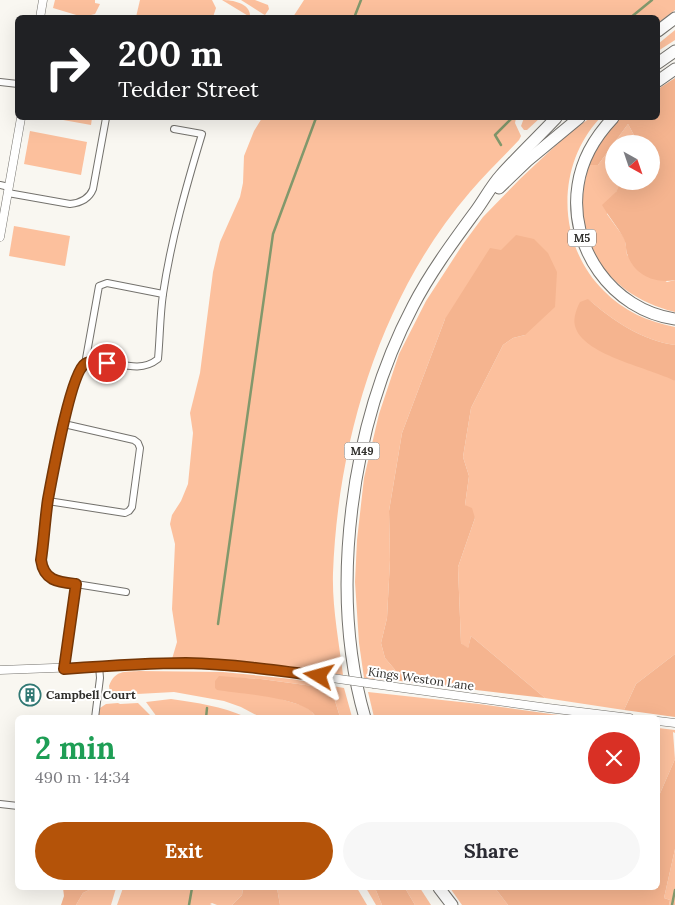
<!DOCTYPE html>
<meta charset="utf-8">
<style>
:root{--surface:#fff;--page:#f7f7f7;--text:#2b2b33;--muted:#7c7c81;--accent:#b45309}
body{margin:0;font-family:Lora,serif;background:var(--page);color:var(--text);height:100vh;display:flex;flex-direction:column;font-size:19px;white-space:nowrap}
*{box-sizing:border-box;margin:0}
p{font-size:16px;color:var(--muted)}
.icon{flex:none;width:28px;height:28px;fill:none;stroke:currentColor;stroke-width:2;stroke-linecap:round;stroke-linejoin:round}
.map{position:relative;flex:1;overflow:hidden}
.details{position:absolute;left:15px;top:715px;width:645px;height:175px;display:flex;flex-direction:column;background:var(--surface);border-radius:8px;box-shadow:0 5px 20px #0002}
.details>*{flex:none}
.guide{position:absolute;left:15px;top:15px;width:645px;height:105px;border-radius:8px;box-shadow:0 5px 20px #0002;background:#202124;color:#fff;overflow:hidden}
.needle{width:32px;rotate:140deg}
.controls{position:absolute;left:605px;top:135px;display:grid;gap:10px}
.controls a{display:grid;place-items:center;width:55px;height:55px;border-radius:50%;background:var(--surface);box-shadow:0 5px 20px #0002;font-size:25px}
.pin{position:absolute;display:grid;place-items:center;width:42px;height:42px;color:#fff;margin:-21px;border:2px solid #fff;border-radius:50%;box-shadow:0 1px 5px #0007}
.me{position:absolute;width:55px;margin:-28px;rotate:278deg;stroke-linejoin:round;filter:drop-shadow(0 0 4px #0008)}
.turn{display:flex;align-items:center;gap:18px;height:105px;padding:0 20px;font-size:22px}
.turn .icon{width:65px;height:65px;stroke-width:2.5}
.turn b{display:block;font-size:35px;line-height:42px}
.round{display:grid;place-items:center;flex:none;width:52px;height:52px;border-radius:26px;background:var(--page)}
.summary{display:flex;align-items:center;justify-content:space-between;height:85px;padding:0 20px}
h1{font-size:30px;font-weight:800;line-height:38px;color:#1e9e55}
.cta{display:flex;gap:10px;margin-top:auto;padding:10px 20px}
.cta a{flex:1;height:58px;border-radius:30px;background:var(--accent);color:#fff;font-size:20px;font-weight:800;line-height:58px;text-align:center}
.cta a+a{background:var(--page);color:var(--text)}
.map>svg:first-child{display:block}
.green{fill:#fcc09d}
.forest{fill:#f5b48f}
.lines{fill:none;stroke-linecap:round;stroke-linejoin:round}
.stream{stroke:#82986c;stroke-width:2.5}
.minor-casing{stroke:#74726d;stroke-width:8}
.tertiary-casing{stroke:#74726d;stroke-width:9}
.motorway-casing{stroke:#74726d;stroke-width:13}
.minor{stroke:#fff;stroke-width:6}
.tertiary{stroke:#fff;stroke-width:8}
.motorway{stroke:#fff;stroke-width:11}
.tertiary-bridge-casing{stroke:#74726d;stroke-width:9;stroke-linecap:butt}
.tertiary-bridge{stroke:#fff;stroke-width:8}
.route-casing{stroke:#753606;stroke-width:12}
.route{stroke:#b45309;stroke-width:9}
.labels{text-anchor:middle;stroke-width:4;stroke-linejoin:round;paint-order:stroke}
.shield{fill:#fff;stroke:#6e6d6b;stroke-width:1}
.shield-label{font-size:11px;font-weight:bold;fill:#302f2c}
.street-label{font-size:12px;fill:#302f2c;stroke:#fff}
.poi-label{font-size:12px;font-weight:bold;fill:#302f2c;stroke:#fff;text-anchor:start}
</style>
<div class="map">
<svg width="675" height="905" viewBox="0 0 675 905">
<rect width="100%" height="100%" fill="#f9f7f1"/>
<g class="green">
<path d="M55,0h40v3l5,1 -5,10 -12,3 -30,-9z"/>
<path d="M140,0h72l4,8 -3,9h-77z"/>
<path d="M222,0c10,0 29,3 28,17z"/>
<path d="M241,0h14l13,5 1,4 -4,6 -2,-1z"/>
<path d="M304,0h371v10l-17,13v-5l-365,-1z"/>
<path d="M675,30v10l-17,11v-7z"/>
<path d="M52,118h40l-1,7z"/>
<path d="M262,118h254l-1,5 6,13 -2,4c-16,17 -34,34 -49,52 -89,103 -132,247 -137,381 -1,34 6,69 10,102 -57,-8 -114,-16 -171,-16l5,-17 -5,-33 3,-65 -5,-20 2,-9 9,-14 7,-17 5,-51 -3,-20 10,-40 13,-101 7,-30 20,-45 3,-14 1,-27 10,-25z"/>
<path d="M524,118h16l-13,12h-3l-3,-4z"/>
<path d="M590,118h10c-45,48 -43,127 4,173 19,20 45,31 71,36v18c-32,-4 -63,-25 -87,-46l87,82v273l-39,30 -12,26 -79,-12 -74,-62 -3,13 -7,-6 -3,-76 17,-49 -10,-13 4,-29 -6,-19 8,-49 32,-63 10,-7 12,-3 -80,-16 -43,114 -13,78 1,49 -3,58 -6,25 4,15 11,13 4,10 -36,-3 -5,-35 -4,-61 2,-42 7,-62 15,-64 20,-60 27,-53 37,-57 20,-27 38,-39 48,-45z"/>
<path d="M628,124l7,13 -2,7h-19v37h7l-14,33 18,25 2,16 40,27 8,-2v32c-71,-17 -108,-77 -86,-147h9z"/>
<path d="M30,131l57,11 -6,33 -57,-11z"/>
<path d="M14,226l56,10 -5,30 -56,-10z"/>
<path d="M139,671l84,1 69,7 52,9 8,29h-12l-8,-26 -4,-3 -67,-9 -42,-2 65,23 20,6 7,5 5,6h-56l-19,-10 -17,-6 -50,-9 -55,3 -9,-3 -1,-6c6,-16 15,-14 30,-15z"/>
<path d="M368,692l111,12 93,13h-198z"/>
<path d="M171,699c28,4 49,7 75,18h-89l-11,-15z"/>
<path d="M118,703l2,1 18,-1 14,14 -54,1 2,-10 6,-4z"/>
<path d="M658,728l17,2v3l-2,-1 2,27 -17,39z"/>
<path d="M675,849v56h-6l1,-5 -6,-2z"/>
<path d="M93,888h23l-5,17h-35l7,-12z"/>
<path d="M123,888h120l-1,7 -10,10h-15l-5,-2 -2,1 2,1h-95z"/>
<path d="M277,888h80l10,17h-87z"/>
<path d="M366,888h9l7,17h-6z"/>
<path d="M405,888h15l11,17h-16z"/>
<path d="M450,888h45l13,17h-46z"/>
</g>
<g class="forest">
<path d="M675,78v202c-20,4 -40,-5 -47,-24 -3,-6 -1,-13 -5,-19 -6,-11 -15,-21 -21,-32l14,-13 5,-11h30v-37h-18l2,-7 -7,-13 -30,41h-9c8,-18 17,-34 31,-47h38v-29z"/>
<path d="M516,235l18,4 14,14 9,19 -2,35 -30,28 -12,3 -10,7 -32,63 -8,49 6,19 -4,29 7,3 3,10 -17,49 3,76 7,5 3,-12 74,62 -145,-17 -4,-10 -11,-13 -4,-15 6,-25 3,-58 -1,-49 13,-78 43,-114 45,-71 11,2z"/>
<path d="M588,299c24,21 55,42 87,46v36c-25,-13 -88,-25 -99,-52 -4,-9 0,-19 4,-27z"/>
<path d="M675,654v63l-51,-7 12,-26z"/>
<path d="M219,676l42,3 67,9 4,3 8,26h-24c-11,-20 -76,-23 -99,-27l-2,-2v-7z"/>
<path d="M675,759v90l-11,49 6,2 -1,5h-161l-13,-17h163v-90z"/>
<path d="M63,888h30l-10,5 -7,12h-15l3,-9z"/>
<path d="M243,888h34l3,17h-48l10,-10z"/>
<path d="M375,888h30l10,17h-33z"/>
</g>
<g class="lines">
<g class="stream">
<path d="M354,18l7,-18"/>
<path d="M630,18l22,-18"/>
<path d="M501,145l-6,-10 17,-17"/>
<path d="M218,624l55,-390 43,-116"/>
<path d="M206,718l1,-10"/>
<path d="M189,905l3,-17"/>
<path d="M672,905l3,-15"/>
</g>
<g class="minor-casing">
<g id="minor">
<path d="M0,82l18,2"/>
<path d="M0,185l9,2"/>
<path d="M8,193l62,11c10,-1 19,-5 23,-15l13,-71"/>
<path d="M85,364l14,-78 8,-3 56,11"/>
<path d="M48,501l77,12 4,-2 3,-4 8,-59 -2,-5 -4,-3 -70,-16"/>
<path d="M76,584l50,8"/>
<path d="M64,669l12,-85c-18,-2 -32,-3 -35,-24 3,-20 4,-41 7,-61 4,-21 23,-127 37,-135 21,-13 48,15 73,-5 2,-22 2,-44 5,-65 8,-54 23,-107 39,-160l-28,-5"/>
<path d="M95,718l5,-40 -1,-12"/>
<path d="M0,804l18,2"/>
</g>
</g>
<g class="tertiary-casing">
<g id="tertiary">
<path d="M40,18l3,-18"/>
<path d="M0,237l21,-119"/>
<path d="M0,670l186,-7 97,8"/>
<path d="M374,684l174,24 82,10"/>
<path d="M658,721l17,2"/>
</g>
</g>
<g class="motorway-casing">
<g id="motorway">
<path d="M658,31l17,-13"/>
<path d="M658,63l17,-12"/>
<path d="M658,81l17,-12"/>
<path d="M613,118c-18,19 -31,40 -35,67 -10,62 34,125 97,134"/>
<path d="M499,188l28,-27 52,-43"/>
<path d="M365,718c-37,-128 -14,-294 48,-412 17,-33 40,-64 62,-94 9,-12 16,-26 26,-37 18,-20 37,-38 55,-57"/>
<path d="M439,888l13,17"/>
</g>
</g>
<use href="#minor" class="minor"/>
<use href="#tertiary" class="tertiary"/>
<use href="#motorway" class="motorway"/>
<g class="tertiary-bridge-casing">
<path id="tertiary-bridge" d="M283,671l91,13"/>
</g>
<use href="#tertiary-bridge" class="tertiary-bridge"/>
</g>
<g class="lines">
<g class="route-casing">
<path id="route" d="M107,363c-7,-1 -15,-3 -22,1 -14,8 -33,114 -37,135 -3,20 -4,41 -7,61 3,21 17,22 35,24l-12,85c41,-3 82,-6 122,-6 45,1 89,7 133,13"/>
</g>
<use href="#route" class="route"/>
</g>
<defs>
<g id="building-ring" transform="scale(1.125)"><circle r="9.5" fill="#fff" stroke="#307874" stroke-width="1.5"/><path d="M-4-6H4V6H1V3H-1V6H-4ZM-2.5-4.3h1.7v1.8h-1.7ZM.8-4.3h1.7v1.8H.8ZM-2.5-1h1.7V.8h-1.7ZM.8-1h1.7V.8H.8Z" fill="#307874"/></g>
</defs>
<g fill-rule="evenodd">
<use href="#building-ring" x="30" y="695"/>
</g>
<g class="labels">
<g class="shield">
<rect x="568" y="229.5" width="28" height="17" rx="4"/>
<rect x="344.5" y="442.5" width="35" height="17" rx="4"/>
</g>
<g class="shield-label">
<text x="582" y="242">M5</text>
<text x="362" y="455">M49</text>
</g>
<g class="street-label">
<text transform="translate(421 679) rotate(8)" y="4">Kings Weston Lane</text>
</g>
<g class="poi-label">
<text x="46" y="699">Campbell Court</text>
</g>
</g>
</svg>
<div class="controls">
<a><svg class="needle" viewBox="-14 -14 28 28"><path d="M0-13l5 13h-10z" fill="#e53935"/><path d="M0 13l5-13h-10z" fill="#7c7c81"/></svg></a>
</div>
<div class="pin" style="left:107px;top:363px;background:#d93025"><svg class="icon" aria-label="arrive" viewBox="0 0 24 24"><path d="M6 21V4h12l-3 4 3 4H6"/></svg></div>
<svg class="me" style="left:319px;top:676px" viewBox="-20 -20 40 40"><path d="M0-17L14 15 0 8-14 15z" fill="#b45309" stroke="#fff" stroke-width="4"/></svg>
<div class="guide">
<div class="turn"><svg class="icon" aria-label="right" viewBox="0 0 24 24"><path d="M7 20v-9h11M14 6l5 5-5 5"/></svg><div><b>200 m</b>Tedder Street</div></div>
</div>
<section class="details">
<div class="summary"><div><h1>2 min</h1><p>490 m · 14:34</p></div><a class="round" style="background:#d93025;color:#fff"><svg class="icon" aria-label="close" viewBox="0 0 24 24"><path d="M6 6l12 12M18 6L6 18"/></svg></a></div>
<div class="cta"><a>Exit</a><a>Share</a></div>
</section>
</div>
